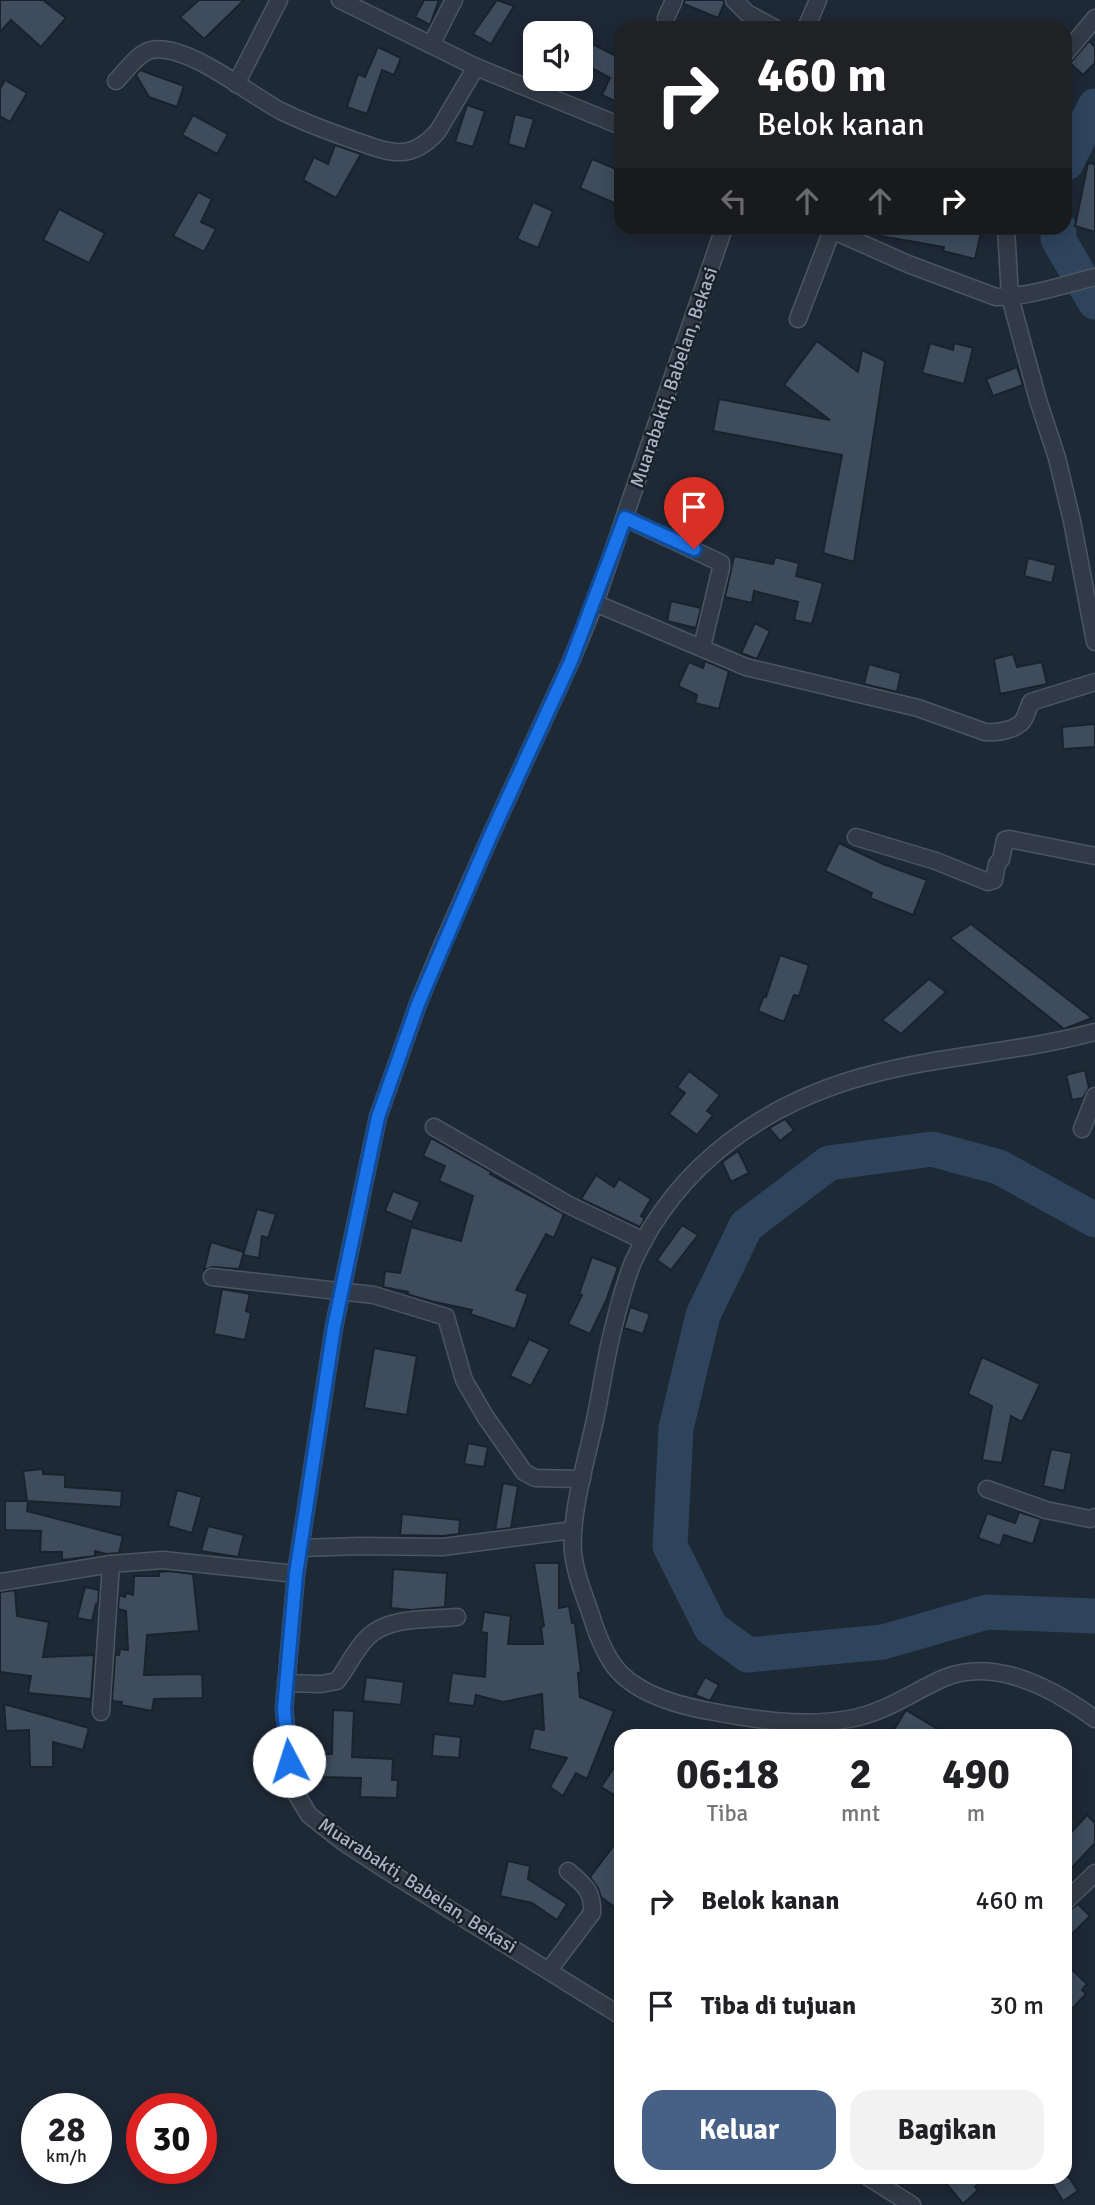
<!DOCTYPE html>
<html lang="id">
<style>
:root{--surface:#fff;--page:#f2f2f2;--text:#202124;--muted:#757577;--accent:#476186}
body{margin:0;font-family:Signika,sans-serif;background:var(--page);color:var(--text);height:100vh;display:flex;flex-direction:column;font-size:26px;white-space:nowrap}
*{box-sizing:border-box;margin:0}
p{font-size:23px;color:var(--muted)}
.icon{flex:none;width:38px;height:38px;fill:none;stroke:currentColor;stroke-width:2;stroke-linecap:round;stroke-linejoin:round}
.map{position:relative;flex:1;overflow:hidden}
.sheet{position:absolute;left:614px;top:1729px;width:458px;height:455px;display:flex;flex-direction:column;background:var(--surface);border-radius:21px;box-shadow:0 4px 18px #0003}
.sheet>*{flex:none}
.guide{position:absolute;left:614px;top:21px;width:458px;height:214px;border-radius:21px;box-shadow:0 4px 18px #0003;background:#202124;color:#fff;overflow:hidden}
.controls{position:absolute;left:523px;top:21px;display:grid;gap:14px}
.controls a{display:grid;place-items:center;width:70px;height:70px;border-radius:14px;background:var(--surface);box-shadow:0 4px 18px #0003;font-size:35px}
.speed{position:absolute;left:21px;top:2093px;display:flex;gap:14px;font-size:35px;font-weight:700;text-align:center}
.speed>*{display:grid;place-content:center;width:91px;height:91px;border-radius:50%;background:var(--surface);box-shadow:0 4px 18px #0003;line-height:1}
.speed small{font-size:18px;font-weight:400}
.speed .limit{border:10px solid #d22;background:#fff;color:#111}
.pin{position:absolute;display:grid;place-items:center;width:60px;height:60px;color:#fff;margin:-72px -30px;border-radius:50% 50% 50% 0;rotate:-45deg;box-shadow:0 0 7px #0007}
.pin .icon{rotate:45deg}
.me{position:absolute;width:77px;margin:-38px;rotate:355deg;stroke-linejoin:round;filter:drop-shadow(0 0 5px #0008)}
.turn{display:flex;align-items:center;gap:24px;height:147px;padding:0 28px;font-size:32px}
.turn .icon{width:91px;height:91px;stroke-width:2.5}
.turn b{display:block;font-size:49px;line-height:60px}
.lanes{display:flex;align-items:center;height:66px;padding:0 28px;background:#0003;justify-content:center;gap:35px;direction:ltr}
.lanes .off{opacity:.35}
.eta{display:flex;justify-content:space-evenly;align-items:center;height:119px;text-align:center}
.eta b{font-size:42px;font-weight:800;line-height:49px}
.primary-button{display:flex;gap:14px;margin-top:auto;padding:14px 28px}
.primary-button a{flex:1;height:80px;border-radius:21px;background:var(--accent);color:#fff;font-size:28px;font-weight:800;line-height:80px;text-align:center}
.primary-button a+a{background:var(--page);color:var(--text)}
ul{padding:0;list-style:none}
li{display:flex;align-items:center;gap:21px;height:105px;padding:0 28px}
li div{flex:1}
li b{display:block;font-size:26px}
li em{font-style:normal}
.map>svg:first-child{display:block}
.lines{fill:none;stroke-linecap:round;stroke-linejoin:round}
.river{stroke:#2e445d;stroke-width:35}
.building{fill:#3e4c5c;stroke:#19222d;stroke-width:2}
.minor-casing{stroke:#4c5662;stroke-width:19}
.minor{stroke:#313b47;stroke-width:16}
.route-casing{stroke:#114b97;stroke-width:18}
.route{stroke:#1a73e8;stroke-width:12}
.labels{text-anchor:middle;stroke-width:5;stroke-linejoin:round;paint-order:stroke}
.street-label{font-size:19px;fill:#abb6c4;stroke:#17202b}
</style>
<div class="map">
<svg width="1095" height="2205" viewBox="0 0 1095 2205">
<rect width="100%" height="100%" fill="#1e2936"/>
<g class="lines">
<g class="river">
<path d="M1066,163l29,-57"/>
<path d="M1059,228l-1,11 37,63"/>
<path d="M1095,1220l-96,-53 -67,-18 -103,14 -83,63 -43,89 -27,113 -6,118 41,82 37,27 135,-13 104,-30 108,4"/>
</g>
</g>
<g class="building">
<path d="M0,0h43l23,18 -25,29 -30,-27 -11,12z"/>
<path d="M199,0h45l-40,39 -24,-22z"/>
<path d="M424,0h15l-9,25 -15,-8z"/>
<path d="M497,0l17,6 -23,38 -18,-10z"/>
<path d="M684,0h40v4l-6,14 -34,-14z"/>
<path d="M581,38l39,20 1,-3v49l-19,-9 8,-17 -29,-16z"/>
<path d="M1089,41l6,6v16l-12,12 -13,-12z"/>
<path d="M378,47l23,11 -7,17 -12,-5 -15,44 -20,-7 11,-33 7,3z"/>
<path d="M140,70l44,16 -7,21 -28,-10 -13,-22z"/>
<path d="M5,80l22,13 -17,29 -10,-6v-27z"/>
<path d="M467,105l18,6 -12,36 -18,-5z"/>
<path d="M515,114l19,5 -9,30 -17,-5z"/>
<path d="M193,115l35,19 -11,20 -35,-19z"/>
<path d="M335,145l26,9 -25,44 -33,-18 11,-23 14,7z"/>
<path d="M592,159l29,12v35l-41,-18z"/>
<path d="M1088,163l7,1v68l-20,-6z"/>
<path d="M198,192l14,7 -11,23 15,7 -12,23 -31,-16z"/>
<path d="M533,202l20,9 -15,37 -21,-9z"/>
<path d="M59,209l46,24 -16,30 -46,-23z"/>
<path d="M881,228h101l-7,31 -32,-8 1,-4 -64,-11z"/>
<path d="M817,341l41,31 4,-22 23,11 -31,201 -31,-9 19,-98 -129,-24 6,-32 111,21 -46,-35z"/>
<path d="M930,343l23,7 1,-7 19,5 -9,36 -42,-11z"/>
<path d="M1017,367l6,18 -30,11 -7,-17z"/>
<path d="M734,556l39,8 2,-7 24,6 -3,13 27,7 -11,41 -18,-4 4,-18 -44,-11 -2,12 -27,-6z"/>
<path d="M1028,558l28,7 -4,18 -28,-7z"/>
<path d="M671,601l30,7 -5,20 -29,-7z"/>
<path d="M755,623l15,8 -13,28 -16,-6z"/>
<path d="M1013,654l4,13 25,-5 5,22 -47,10 -6,-35z"/>
<path d="M705,661l24,10 -10,38 -24,-6 2,-8 -19,-9 11,-24 14,6z"/>
<path d="M869,664l32,9 -4,19 -33,-8z"/>
<path d="M1095,724v23l-32,2 -1,-22z"/>
<path d="M839,843l44,21 44,16 -14,35 -43,-17 2,-5 -47,-22z"/>
<path d="M971,924l121,94 -28,11 -114,-91z"/>
<path d="M780,955l29,10 -10,31 -5,-1 -10,27 -26,-11 6,-15 2,1z"/>
<path d="M929,979l17,13 -45,42 -19,-14z"/>
<path d="M1085,1070l4,18 -6,10 -11,2 -6,-25z"/>
<path d="M689,1071l31,24 -13,16 6,4 -16,20 -28,-21 16,-21 -8,-6z"/>
<path d="M785,1119l9,11 -14,11 -11,-13z"/>
<path d="M431,1138l60,34 -1,2 74,40 -10,24 -8,-4 -30,56 12,4 -13,35 -45,-15 2,-4 -42,-9 -23,-7 1,-2 -25,-5 2,-16 15,2 11,-46 50,14 12,-45 -34,-15 6,-15 -22,-10z"/>
<path d="M738,1151l11,22 -18,9 -9,-20z"/>
<path d="M596,1175l18,12 5,-8 32,20 -10,17 4,2 -5,9 -59,-28z"/>
<path d="M393,1191l27,11 -8,20 -27,-11z"/>
<path d="M257,1209l19,5 -8,24 -6,-2 -3,22 -16,-3z"/>
<path d="M682,1225l16,10 -27,35 -14,-10z"/>
<path d="M211,1242l33,10 -5,17 -26,-2 -9,3z"/>
<path d="M592,1257l26,10 -12,34 -16,33 -22,-10 14,-29 -3,-1z"/>
<path d="M222,1289l28,5 -4,17 5,2 -6,27 -31,-6z"/>
<path d="M630,1307l20,7 -7,20 -19,-6z"/>
<path d="M529,1339l21,10 -19,37 -21,-10z"/>
<path d="M374,1348l43,8 -10,59 -43,-7z"/>
<path d="M982,1357l58,27 -18,38 -11,-6 -9,47 -20,-3 10,-54 -24,-12z"/>
<path d="M468,1443l20,4 -4,20 -20,-3z"/>
<path d="M1051,1449l21,4 -8,38 -21,-5z"/>
<path d="M43,1469v5l22,1v12l57,4 -1,16 -93,-6 -1,10 96,25 -4,17 -13,1 -11,-3v5l-33,4v-8h-22l1,-21 -36,-1v-29h22l-4,-30z"/>
<path d="M503,1483l15,3 -7,42 -16,2z"/>
<path d="M177,1490l25,7 -10,36 -24,-7z"/>
<path d="M1019,1512l22,7 -8,25 -29,-9 -4,11 -22,-8 9,-25 28,10z"/>
<path d="M402,1514l58,6 -1,14 -17,2 -42,-1z"/>
<path d="M208,1526l36,9 -6,22 -37,-6z"/>
<path d="M534,1563h25v45l10,-2 3,17h3l6,49 -3,1 2,24 34,14 -27,68 -11,-6 -13,23 -13,-9 17,-29 -38,-9 5,-21 10,2 -2,-36 -39,8 -27,-7 -2,11 -26,-3 4,-30 33,4 2,-44 -6,-1 3,-20 27,4 -3,28h35l-2,-17 3,-1z"/>
<path d="M393,1569l54,4 -2,34 -34,3 -20,-2z"/>
<path d="M169,1571l24,3 6,57 -52,4 -3,40 58,-1 1,24 -49,1 -2,12 -31,-6 1,-3 -10,-1 3,-46h4l1,-6 8,1 -2,-39 -8,-2 1,-14 6,2 1,-4 7,2 1,-19h25v-4z"/>
<path d="M85,1587l14,3 -1,14h-2l-4,17 -15,-3z"/>
<path d="M15,1590l2,26 32,6 -6,35 51,-2 -3,44 -63,-6 3,-17 -31,-4v-80z"/>
<path d="M366,1677l38,5 -3,23 -38,-4z"/>
<path d="M705,1677l14,8 -9,16 -15,-6z"/>
<path d="M4,1704l85,24 -6,22 -30,-8v25h-23l-1,-37 -23,1z"/>
<path d="M333,1710l21,1 -2,46 41,2 -1,21h6l-1,18 -37,-1 1,-19 -38,-1v-23h9z"/>
<path d="M906,1710l43,26h-59z"/>
<path d="M434,1734l27,3 -2,21 -27,-2z"/>
<path d="M621,1757v42l-20,-12z"/>
<path d="M1087,1815l8,8v20l-29,31v-36z"/>
<path d="M621,1836v76l-20,-15 -3,-9 -8,-11z"/>
<path d="M508,1861l22,5 -2,13 39,25 -10,16 -25,-17 -32,-7z"/>
<path d="M1078,1904l12,12 -24,24v-27z"/>
<path d="M1066,1964l21,20 -5,6 4,4 -20,21z"/>
<path d="M941,2177h45l-11,10 3,3 -15,14z"/>
<path d="M1048,2177h21l9,14 -15,10z"/>
</g>
<g class="lines">
<g class="minor-casing">
<g id="minor">
<path d="M340,0l136,67 145,59"/>
<path d="M734,0l13,13 28,15"/>
<path d="M666,18l8,-18"/>
<path d="M806,28l12,-28"/>
<path d="M431,45l23,-45"/>
<path d="M1066,53l29,-35"/>
<path d="M116,81c9,-9 22,-28 35,-31 35,-8 99,45 130,61 24,12 49,21 75,30 34,12 55,21 82,-10l38,-64"/>
<path d="M236,84l43,-84"/>
<path d="M827,228l81,36 88,33c33,0 67,-12 99,-20"/>
<path d="M1006,228l4,69 28,103 19,58 15,63 23,121"/>
<path d="M798,319l34,-89"/>
<path d="M625,518l96,45v5l-19,79"/>
<path d="M595,603l151,64 172,41 67,24c12,1 33,-2 39,-13 3,-5 4,-11 7,-17l64,-20"/>
<path d="M856,837l80,24 52,21 6,-2 3,-16 4,-5 4,-19 4,-1 86,17"/>
<path d="M1095,1032c-74,20 -152,23 -226,43 -102,27 -191,88 -236,187 -9,22 -15,47 -21,71 -7,29 -11,58 -17,87 -8,37 -25,95 -22,132 2,19 9,38 16,57 6,19 12,37 23,54 20,30 64,42 97,48 46,9 94,16 140,8 36,-6 63,-27 95,-41 51,-21 110,11 151,41"/>
<path d="M434,1127l133,77 77,37"/>
<path d="M1082,1129l13,-33"/>
<path d="M212,1277l162,18 72,22 18,63 21,36 39,56 11,6 47,1"/>
<path d="M987,1489l59,21 44,9 5,-2"/>
<path d="M302,1548l57,-2 84,1 130,-17"/>
<path d="M0,1582l111,-18 52,-4 133,14"/>
<path d="M286,1683l35,1 16,-3c11,-14 18,-32 31,-44 21,-21 62,-17 89,-20"/>
<path d="M101,1712l10,-148"/>
<path d="M1066,1901l29,-28"/>
<path d="M549,1970l43,-57c1,-23 -8,-28 -24,-42"/>
<path d="M621,2016l-235,-146 -44,-29 -33,-26 -12,-20 -5,-16 -8,-70 12,-135 38,-247 44,-210 40,-113 24,-58 47,-107 82,-178 24,-58 129,-375"/>
<path d="M868,2177l44,28"/>
</g>
</g>
<use href="#minor" class="minor"/>
</g>
<g class="lines">
<g class="route-casing">
<path id="route" d="M289,1761l-5,-52 12,-135 38,-247 44,-210 40,-113 71,-165 82,-178 54,-143 69,31"/>
</g>
<use href="#route" class="route"/>
</g>
<g class="labels">
<g class="street-label">
<text transform="translate(673 377) rotate(-71)" y="7">Muarabakti, Babelan, Bekasi</text>
<text transform="translate(418 1885) rotate(33)" y="7">Muarabakti, Babelan, Bekasi</text>
</g>
</g>
</svg>
<div class="controls">
<a><svg class="icon" aria-label="sound" viewBox="0 0 24 24"><path d="M4 9h4l5-4v14l-5-4H4zM17 9q2 3 0 6"/></svg></a>
</div>
<div class="speed"><div>28<small>km/h</small></div><div class="limit">30</div></div>
<div class="pin" style="left:694px;top:549px;background:#d93025"><svg class="icon" aria-label="arrive" viewBox="0 0 24 24"><path d="M6 21V4h12l-3 4 3 4H6"/></svg></div>
<svg class="me" style="left:289px;top:1761px" viewBox="-20 -20 40 40"><circle r="19" fill="#fff"/><path d="M0-13L10 11 0 6-10 11z" fill="#1a73e8"/></svg>
<div class="guide">
<div class="turn"><svg class="icon" aria-label="right" viewBox="0 0 24 24"><path d="M7 20v-9h11M14 6l5 5-5 5"/></svg><div><b>460 m</b>Belok kanan</div></div>
<div class="lanes"><svg class="icon off" aria-label="left" viewBox="0 0 24 24"><path d="M17 20v-9H6M10 6l-5 5 5 5"/></svg><svg class="icon off" aria-label="ahead" viewBox="0 0 24 24"><path d="M12 20V5M6 11l6-6 6 6"/></svg><svg class="icon off" aria-label="ahead" viewBox="0 0 24 24"><path d="M12 20V5M6 11l6-6 6 6"/></svg><svg class="icon" aria-label="right" viewBox="0 0 24 24"><path d="M7 20v-9h11M14 6l5 5-5 5"/></svg></div>
</div>
<section class="sheet">
<div class="eta">
<div><b>06:18</b><p>Tiba</p></div>
<div><b>2</b><p>mnt</p></div>
<div><b>490</b><p>m</p></div>
</div>
<ul>
<li><svg class="icon" aria-label="right" viewBox="0 0 24 24"><path d="M7 20v-9h11M14 6l5 5-5 5"/></svg><div><b>Belok kanan</b></div><em>460 m</em></li>
<li><svg class="icon" aria-label="arrive" viewBox="0 0 24 24"><path d="M6 21V4h12l-3 4 3 4H6"/></svg><div><b>Tiba di tujuan</b></div><em>30 m</em></li>
</ul>
<div class="primary-button"><a>Keluar</a><a>Bagikan</a></div>
</section>
</div>
